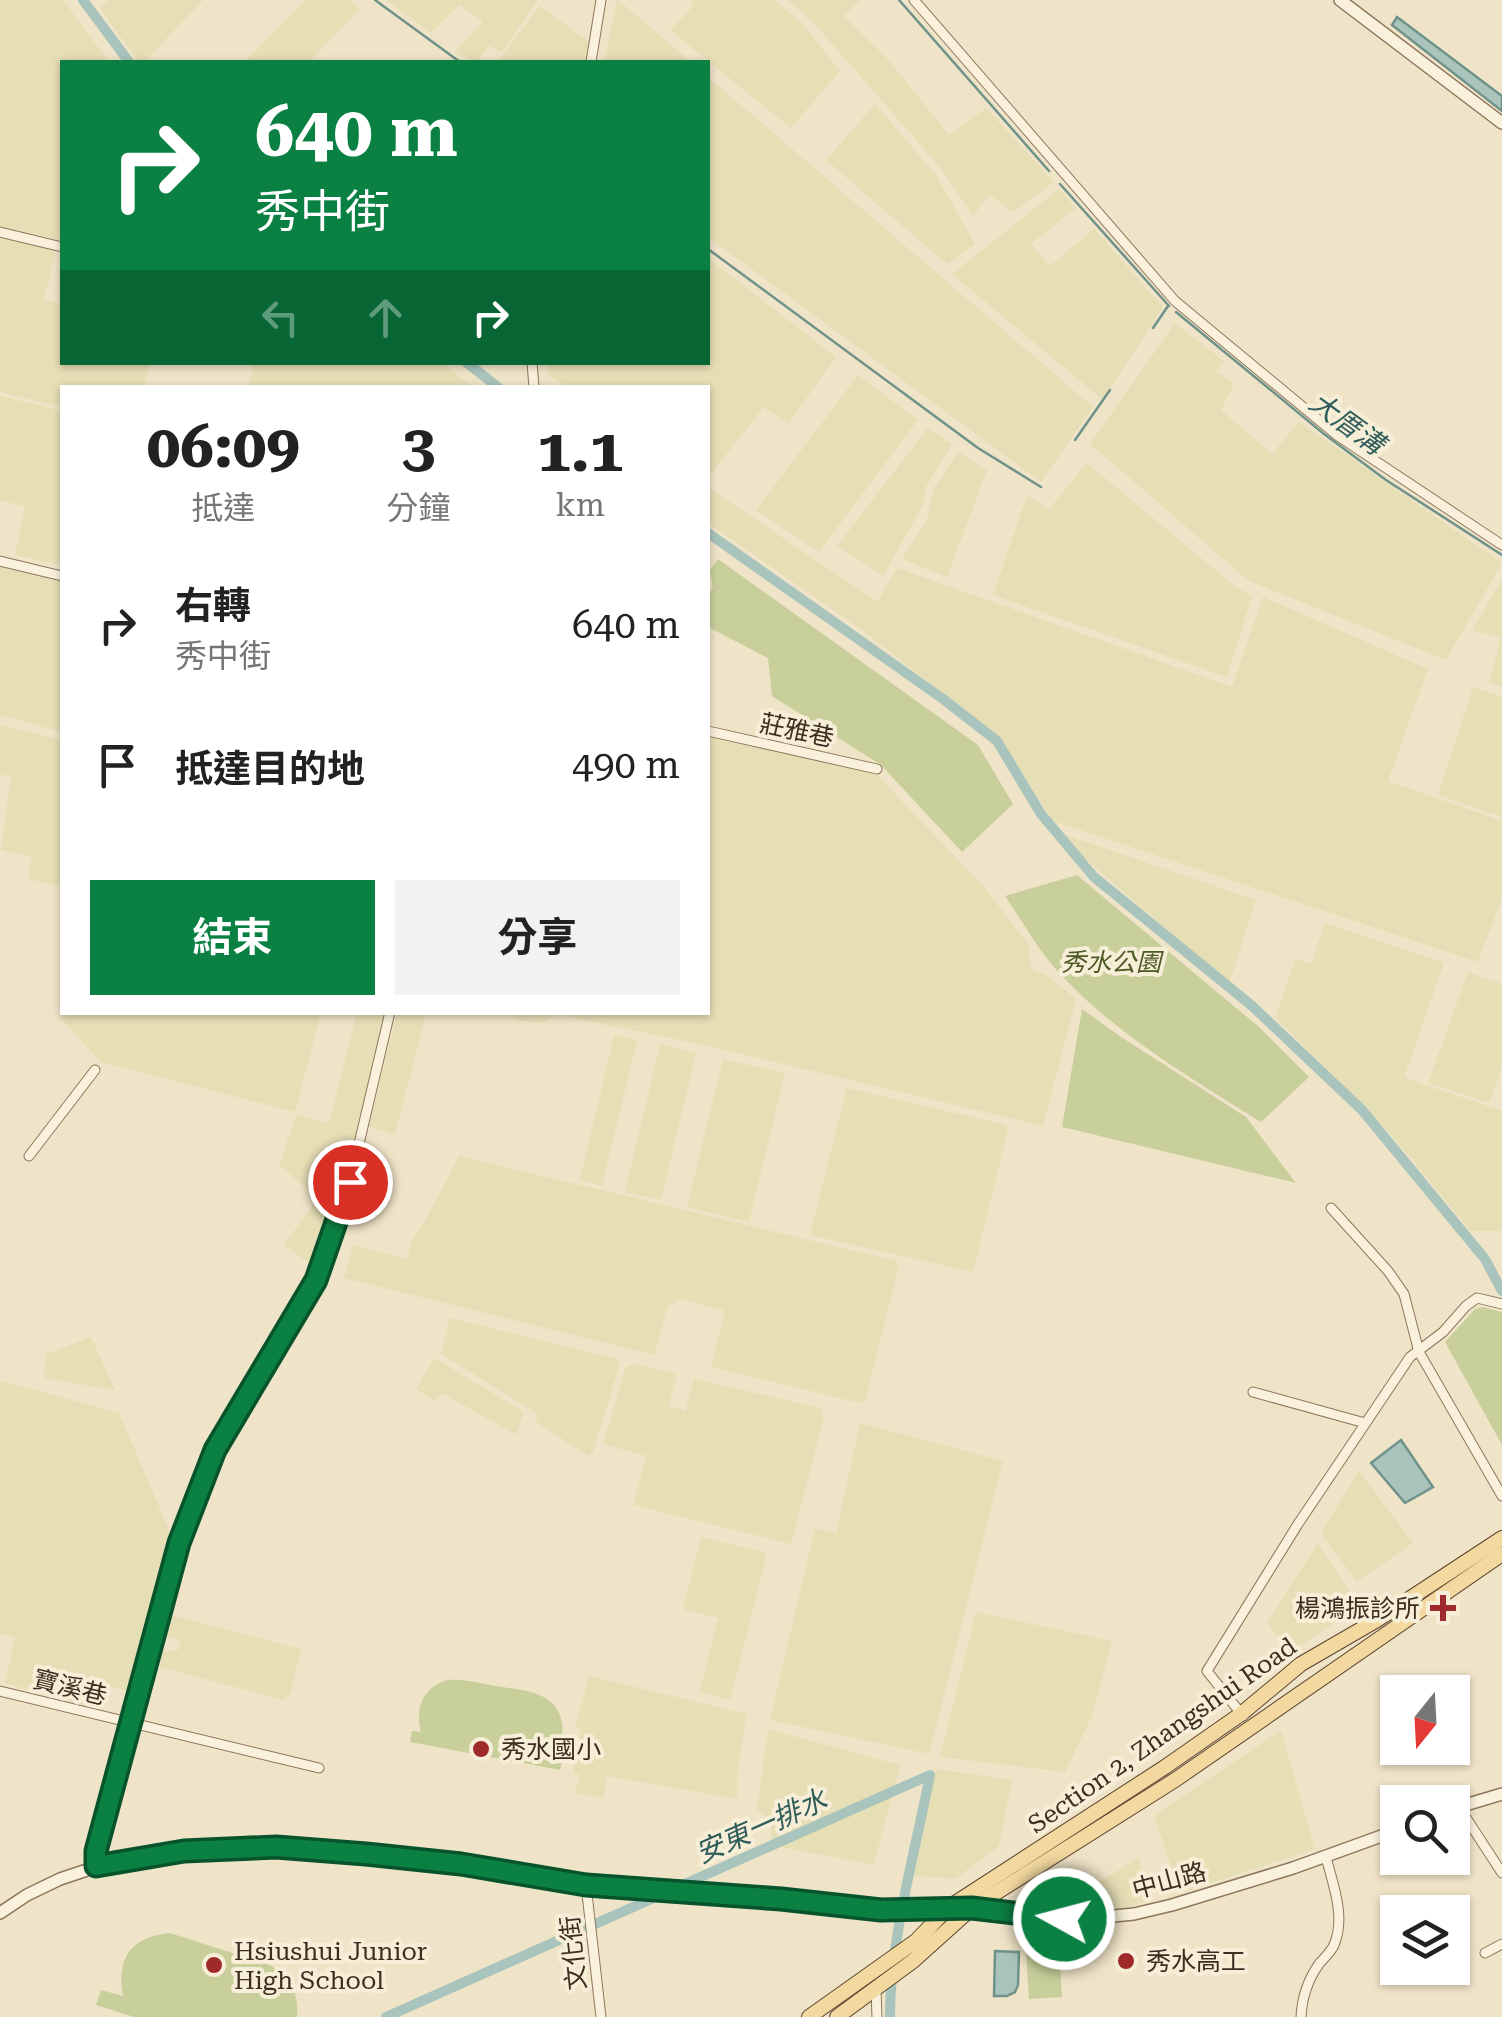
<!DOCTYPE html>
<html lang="zh-TW">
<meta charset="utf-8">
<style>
:root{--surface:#fff;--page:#f2f2f2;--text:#222;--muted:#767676;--accent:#0b8043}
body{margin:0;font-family:"Roboto Serif","Noto Sans TC",serif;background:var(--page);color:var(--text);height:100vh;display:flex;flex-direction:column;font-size:38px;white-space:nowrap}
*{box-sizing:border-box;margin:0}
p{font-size:32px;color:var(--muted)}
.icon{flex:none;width:55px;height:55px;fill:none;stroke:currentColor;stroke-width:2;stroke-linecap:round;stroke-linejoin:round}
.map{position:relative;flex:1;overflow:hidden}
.details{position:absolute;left:60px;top:385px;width:650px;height:630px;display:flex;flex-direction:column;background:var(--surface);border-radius:0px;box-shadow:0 2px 8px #0004}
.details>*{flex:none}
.banner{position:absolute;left:60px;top:60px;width:650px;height:305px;border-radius:0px;box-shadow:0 2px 8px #0004;background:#0b8043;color:#fff;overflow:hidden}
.needle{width:65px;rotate:198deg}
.fabs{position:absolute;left:1380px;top:1675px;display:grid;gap:20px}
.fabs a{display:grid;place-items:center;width:90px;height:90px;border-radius:0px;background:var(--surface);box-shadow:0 2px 8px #0004;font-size:50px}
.pin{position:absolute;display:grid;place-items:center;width:85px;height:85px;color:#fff;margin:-42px;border:5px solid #fff;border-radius:50%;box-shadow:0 2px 10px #0007}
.me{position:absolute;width:110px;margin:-55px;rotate:277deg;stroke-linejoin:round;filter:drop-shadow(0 0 8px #0008)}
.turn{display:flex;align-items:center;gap:35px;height:210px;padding:0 30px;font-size:45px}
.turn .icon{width:130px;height:130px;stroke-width:2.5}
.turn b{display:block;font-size:70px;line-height:85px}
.lanes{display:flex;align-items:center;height:95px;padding:0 30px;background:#0003;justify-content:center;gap:50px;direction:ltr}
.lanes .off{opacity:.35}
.eta{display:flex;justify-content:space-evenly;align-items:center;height:170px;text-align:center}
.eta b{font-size:60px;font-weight:700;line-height:70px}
.button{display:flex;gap:20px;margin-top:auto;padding:20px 30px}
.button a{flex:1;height:115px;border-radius:0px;background:var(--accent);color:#fff;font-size:40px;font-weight:700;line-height:115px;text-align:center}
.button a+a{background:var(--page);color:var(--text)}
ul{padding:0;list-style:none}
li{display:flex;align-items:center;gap:30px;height:140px;padding:0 30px}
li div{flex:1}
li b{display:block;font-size:38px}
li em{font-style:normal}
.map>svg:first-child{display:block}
.farmland{fill:#e6deb5}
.green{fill:#c9cf9b}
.water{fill:#a9c4bc;stroke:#6f938a;stroke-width:2.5}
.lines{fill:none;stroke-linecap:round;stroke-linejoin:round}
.stream{stroke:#6f938a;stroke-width:2.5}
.canal{stroke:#a9c4bc;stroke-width:10}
.minor-casing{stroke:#8d765c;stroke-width:11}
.tertiary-casing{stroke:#8d765c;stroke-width:14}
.primary-casing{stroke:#5b4430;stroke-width:16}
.minor{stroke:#faf1dc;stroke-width:9}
.tertiary{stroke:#faf1dc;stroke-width:11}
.primary{stroke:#f3d9a0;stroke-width:14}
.route-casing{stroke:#07532c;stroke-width:25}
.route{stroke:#0b8043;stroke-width:18}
.poi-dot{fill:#9e2a2b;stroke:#f7eed8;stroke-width:4}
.labels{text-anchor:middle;stroke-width:8;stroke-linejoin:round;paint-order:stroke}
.street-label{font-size:25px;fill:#3d2e20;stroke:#f7eed8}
.park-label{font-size:25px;font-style:italic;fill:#4d5a26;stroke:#f7eed8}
.poi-label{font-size:25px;fill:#3d2e20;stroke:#f7eed8;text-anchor:start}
.water-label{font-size:28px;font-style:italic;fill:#2f5d5a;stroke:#f7eed8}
</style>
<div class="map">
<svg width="1502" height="2017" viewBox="0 0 1502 2017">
<rect width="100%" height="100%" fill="#f0e4c8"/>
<g class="farmland">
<path d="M0,0h63l46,62h-47v179l-62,-15z"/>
<path d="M108,0h95l-59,62h-5l-39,-53z"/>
<path d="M306,0h43l11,9 -51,53h-65z"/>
<path d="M386,0h152l-37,53 -11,-8 -14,17 -21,-10 28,-31 -24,-16 -28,28z"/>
<path d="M617,0h1l73,62h-87z"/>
<path d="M690,0h84l29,24 37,47 -49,57 -121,-98 24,-25z"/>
<path d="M788,0h72l-17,16 42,40 64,79 37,-27 68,74 -41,30 -23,-17 -17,20 -35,-50 -126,-144z"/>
<path d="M540,6l58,42 -4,14h-97z"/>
<path d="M708,77l385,330 -52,75 -333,-245z"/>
<path d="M875,104l61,71 39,69 -28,20 -121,-104z"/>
<path d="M1059,189l17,19 -45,36 19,22 44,-37 69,78 -60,93 -151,-126z"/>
<path d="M0,235l56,14 -12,51 18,4v58l88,1 -6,24 -82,1v19l-62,-15z"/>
<path d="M708,258l128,99 -48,67 -24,-17 -55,69 -1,-88 -140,-1 -20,-12 -1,-12 161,-1z"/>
<path d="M1175,323l49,38 -8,10 18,13 -13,26 51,44 27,-32 203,141 -56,97 -197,-79 -159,-137z"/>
<path d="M254,363h187l34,24h-227z"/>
<path d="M858,375l60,45 -99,132 -63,-42z"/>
<path d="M0,396l62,15v154l-47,-10 10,-48 -25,-7z"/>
<path d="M928,428l24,16 -26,43 -3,18 -40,71 -46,-30z"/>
<path d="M958,452l29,18 -40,107 -45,-18 25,-39 6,-29z"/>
<path d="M1087,463l150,125 15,8 -25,81 -234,-82 34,-100 22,14z"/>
<path d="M708,487l169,115 20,-34 335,119 31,-90 165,72 -40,112 114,40v77l-24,64 -425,-141 -53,-83 -138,-108 -154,-107z"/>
<path d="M0,562l62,15v155l-62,-17z"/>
<path d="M1502,579v108l-13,-4 12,-46 -29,-6z"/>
<path d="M1473,687l29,10v120l-64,-22z"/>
<path d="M0,725l62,15v147l-34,-8 4,-22 -31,-7 10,-73 -11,-3z"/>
<path d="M708,733l168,41 107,112 46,59 2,24 17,7 28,23 -33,127 -344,-82 -144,-30 -11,8 -24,-1 -14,-8 202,-1z"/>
<path d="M1066,835l190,65 -27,84 -164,-143z"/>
<path d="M1325,923l119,40 -39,112 3,4 94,32v120h-31l-85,-102 -111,-112 21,-58 15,5z"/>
<path d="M1468,972l34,12v83l-13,36 -61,-20z"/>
<path d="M62,1002v10l259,1 -26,99 -194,-50 -42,-45z"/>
<path d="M357,1013h34l-68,260 -39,-28 34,-47 -39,-33 17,-50 33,8z"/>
<path d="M397,1013h29l-31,122 -26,-9z"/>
<path d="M614,1035l23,5 -35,146 -22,-6z"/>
<path d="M660,1044l36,9 -35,147 -36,-8z"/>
<path d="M723,1059l62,14 -36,149 -62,-15z"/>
<path d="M847,1088l160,37 1,5 -35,142 -163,-37z"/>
<path d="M459,1156l438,105 1,9 -33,130 -5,3 -149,-36 14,-56 -44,-12 -13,7 -14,49 -310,-77 9,-33 54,14 6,-21 12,-17z"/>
<path d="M450,1318l167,41 2,8 -26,85 -5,4 -53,-35 3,-7 -97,-60z"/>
<path d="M91,1337l24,53 -71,-12 2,-24z"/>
<path d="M434,1358l90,54 -8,23 -74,-42 -8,8 -18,-12z"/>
<path d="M635,1364l42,10 -8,31 16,6 9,-32 127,29 3,9 -33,127 -158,-39 13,-49 -43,-12 23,-77z"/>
<path d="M2,1381l117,32 62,145 -39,136 -35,-8 -6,24 -96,-27 10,-45 -15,-5v-244z"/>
<path d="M860,1423l143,38 -74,293 -159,-34 45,-192 21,6z"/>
<path d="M1359,1471l54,72 -56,39 -36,-49z"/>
<path d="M701,1537l66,16 -37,147 -30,-8 18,-74 -35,-9z"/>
<path d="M1318,1543l41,63 -69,47 -23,-30z"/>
<path d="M976,1612l136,29 -20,75 -27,56 -125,-15z"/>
<path d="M170,1615l131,34 -11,45 -7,6 -123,-33 2,-16h15l4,-10 -17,-5z"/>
<path d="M589,1676l158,38 -9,52 -1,33 -130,-23 -4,22 -29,-5 6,-18 -7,-2 8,-43 -6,-3z"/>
<path d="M768,1729l132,36 -26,100 -103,-20v-25l-14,-10z"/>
<path d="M1281,1730l34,119 -135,44 -26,-77z"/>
<path d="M936,1769l76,11 -13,66 -44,33 -41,-3z"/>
<path d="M1139,1857l7,43 -15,7 -35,1 -6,-20z"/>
</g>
<g class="green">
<path d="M718,559l260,186 35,59 -51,48 -81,-87 -109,-69 -4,-38 -60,-31v-32l5,-7 -3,-18z"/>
<path d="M1077,875l182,152 50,50 -48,45c-69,-43 -142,-86 -198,-145 -23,-23 -40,-55 -58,-81z"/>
<path d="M1082,1009l39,28 125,80 50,66 -234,-56z"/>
<path d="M1483,1307l19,5v133l-57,-103 30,-33z"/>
<path d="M447,1680c17,-1 32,3 48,6 24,4 59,4 66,33 4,14 -1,25 -9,37l11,2 -3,12 -150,-28 2,-11 9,1c-6,-24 1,-44 26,-52z"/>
<path d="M170,1933l100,32c21,13 29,28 27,52h-163l-38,-12 5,-15 22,6c-7,-38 8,-59 47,-63z"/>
<path d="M1058,1936l4,61 -33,2 -4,-61z"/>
</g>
<g class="water">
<path d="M1397,17l105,79v15l-110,-86z"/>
<path d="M1401,1440l32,47 -28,16 -34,-40z"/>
<path d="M995,1951l24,1 -1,33 -3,7 -8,4h-13z"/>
</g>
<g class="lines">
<g class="stream">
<path d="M375,0l85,62"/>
<path d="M899,0l150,171"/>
<path d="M1060,184l109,122"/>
<path d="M708,249l270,199 63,39"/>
<path d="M1176,312l148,122 62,46 116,75"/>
<path d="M1153,328l15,-22"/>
<path d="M1075,440l35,-50"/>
</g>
<g class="canal">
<path d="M83,0l46,62"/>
<path d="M466,362l33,26"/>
<path d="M708,533l235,166 54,42 44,73 53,63 157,128 111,105 123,149 17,32"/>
<path d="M386,2017l544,-242c-15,77 -40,165 -40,242"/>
</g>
<g class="minor-casing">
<g id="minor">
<path d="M914,0l261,301 163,135 164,109"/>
<path d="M591,62l10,-62"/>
<path d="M0,232l62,15"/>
<path d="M532,362l2,26"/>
<path d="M0,561l62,15"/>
<path d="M708,731l169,38"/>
<path d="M29,1156l66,-86"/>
<path d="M1331,1208l57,63 16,23 15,58 83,144"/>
<path d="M1253,1392l112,31"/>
<path d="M0,1691l319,77"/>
<path d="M1243,1716l-36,-45 91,-147 112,-167 33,-25 23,-26 11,-8 25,6"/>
<path d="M1459,1807l43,66"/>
<path d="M96,1867l1,-16 82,-308 36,-93 101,-170 34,-98 40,-170"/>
<path d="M586,1885l15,132"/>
<path d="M1485,1953l17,-9"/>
<path d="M876,1989l1,28"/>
<path d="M1301,2017c1,-20 6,-36 18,-53 5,-6 12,-12 15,-19 12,-28 -1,-60 -8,-88"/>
</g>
</g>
<g class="tertiary-casing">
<g id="tertiary">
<path d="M1340,0l162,123"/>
<path d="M1452,1809l50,-15"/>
<path d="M0,1913l27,-18 33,-16 36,-12 88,-16 92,-4 91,6 94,11 125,21 195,14 100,10 25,2 43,-4 115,12 39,-2 31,-3 38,-9 121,-37 105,-38"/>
</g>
</g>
<g class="primary-casing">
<g id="primary">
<path d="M809,2017l107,-76 33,-34 216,-140 76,-53 60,-50 76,-44 125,-82"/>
<path d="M837,2017l76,-56 59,-53 203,-128 327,-226"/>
</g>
</g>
<use href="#minor" class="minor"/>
<use href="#tertiary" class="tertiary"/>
<use href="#primary" class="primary"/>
</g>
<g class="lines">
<g class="route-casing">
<path id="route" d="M350,1182l-34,98 -101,170 -36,93 -83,308v15l88,-15 92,-4 90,7 95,10 125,21 195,14 100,11 91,-2 92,11"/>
</g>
<use href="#route" class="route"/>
</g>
<g class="poi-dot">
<path d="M1438 1593h10v10h10v10h-10v10h-10v-10h-10v-10h10z"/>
<circle cx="481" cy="1749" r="10"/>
<circle cx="1126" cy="1961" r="10"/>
<circle cx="214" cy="1965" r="10"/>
</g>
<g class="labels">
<g class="street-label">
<text transform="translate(797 730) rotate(12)" y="9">莊雅巷</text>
<text transform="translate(70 1687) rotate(14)" y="9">寶溪巷</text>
<text transform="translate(1162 1735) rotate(-35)" y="9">Section 2, Zhangshui Road</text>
<text transform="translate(1169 1880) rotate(-15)" y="9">中山路</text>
<text transform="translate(573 1953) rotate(-96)" y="9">文化街</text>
</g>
<g class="park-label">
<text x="1111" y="971">秀水公園</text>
</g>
<g class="poi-label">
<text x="1420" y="1617" text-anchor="end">楊鴻振診所</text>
<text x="501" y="1758">秀水國小</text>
<text x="234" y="1960">Hsiushui Junior<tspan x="234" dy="29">High School</tspan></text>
<text x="1146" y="1970">秀水高工</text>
</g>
<g class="water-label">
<text transform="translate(1347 423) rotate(36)" y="10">大厝溝</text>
<text transform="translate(761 1826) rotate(-24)" y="10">安東一排水</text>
</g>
</g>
</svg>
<div class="fabs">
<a><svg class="needle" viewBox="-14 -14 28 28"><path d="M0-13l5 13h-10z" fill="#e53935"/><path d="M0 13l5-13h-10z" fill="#767676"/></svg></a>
<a><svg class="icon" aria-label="search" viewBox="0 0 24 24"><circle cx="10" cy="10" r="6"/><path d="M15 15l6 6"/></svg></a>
<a><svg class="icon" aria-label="layers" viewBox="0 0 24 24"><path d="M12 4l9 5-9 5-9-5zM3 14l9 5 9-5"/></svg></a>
</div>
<div class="pin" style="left:350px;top:1182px;background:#d93025"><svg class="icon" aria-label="arrive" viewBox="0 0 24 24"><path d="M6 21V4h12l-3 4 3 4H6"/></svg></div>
<svg class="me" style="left:1064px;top:1919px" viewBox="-20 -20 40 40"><circle r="17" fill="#0b8043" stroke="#fff" stroke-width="3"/><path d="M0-11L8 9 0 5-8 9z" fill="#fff"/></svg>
<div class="banner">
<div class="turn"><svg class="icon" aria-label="right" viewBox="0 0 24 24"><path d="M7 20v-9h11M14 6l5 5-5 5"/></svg><div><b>640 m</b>秀中街</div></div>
<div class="lanes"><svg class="icon off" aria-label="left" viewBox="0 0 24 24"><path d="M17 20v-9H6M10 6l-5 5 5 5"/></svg><svg class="icon off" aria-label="ahead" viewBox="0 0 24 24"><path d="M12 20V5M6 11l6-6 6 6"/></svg><svg class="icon" aria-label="right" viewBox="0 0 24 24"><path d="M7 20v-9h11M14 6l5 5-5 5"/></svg></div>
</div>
<section class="details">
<div class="eta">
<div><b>06:09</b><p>抵達</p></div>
<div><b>3</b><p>分鐘</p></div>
<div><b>1.1</b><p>km</p></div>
</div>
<ul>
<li><svg class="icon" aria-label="right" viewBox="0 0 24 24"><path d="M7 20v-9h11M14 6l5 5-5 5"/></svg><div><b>右轉</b><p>秀中街</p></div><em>640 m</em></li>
<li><svg class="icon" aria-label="arrive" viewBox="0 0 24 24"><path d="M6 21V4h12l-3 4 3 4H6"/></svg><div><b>抵達目的地</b></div><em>490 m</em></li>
</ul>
<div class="button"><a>結束</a><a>分享</a></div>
</section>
</div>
